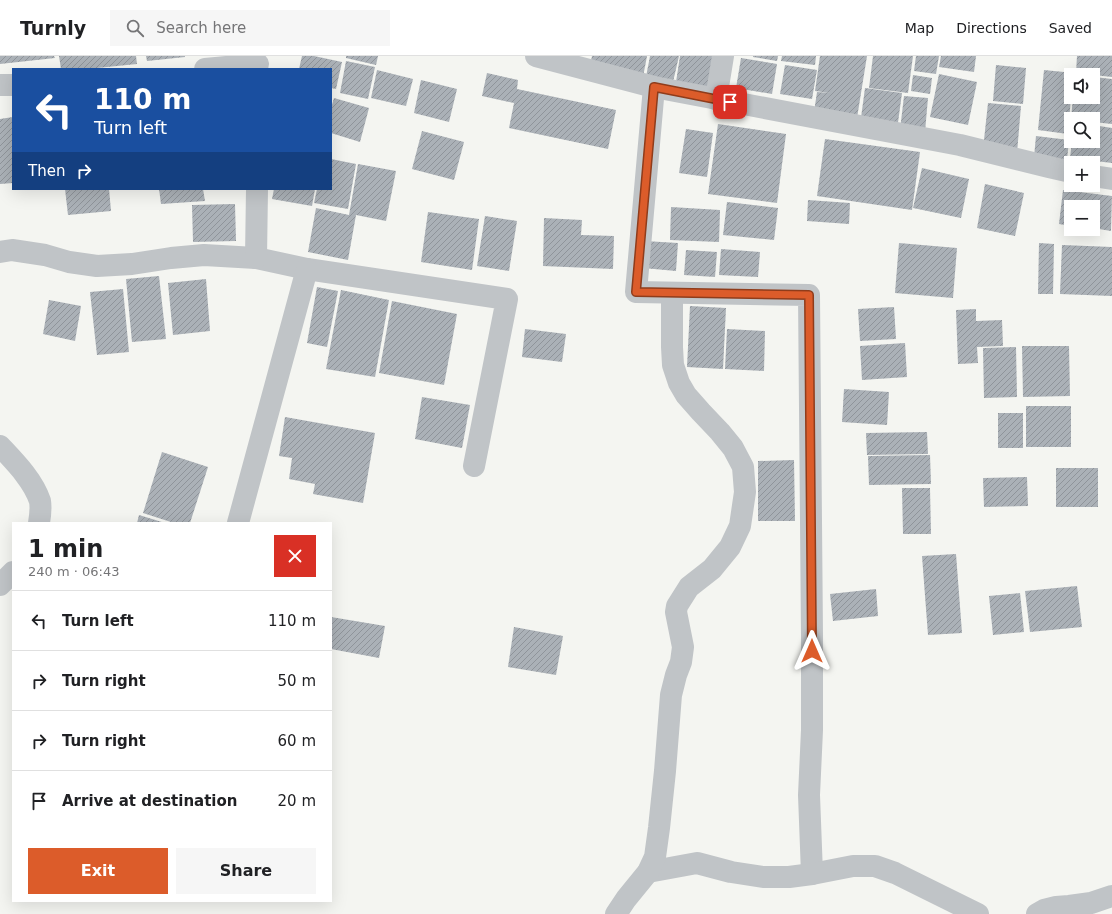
<!DOCTYPE html>
<meta charset="utf-8">
<style>
:root{--surface:#fff;--page:#f6f6f6;--text:#202124;--muted:#757577;--line:#e0e0e0;--accent:#dc5c2a}
body{margin:0;font-family:"DejaVu Sans",sans-serif;background:var(--page);color:var(--text);height:100vh;display:flex;flex-direction:column;font-size:15px;white-space:nowrap}
*{box-sizing:border-box;margin:0}
p{font-size:13px;color:var(--muted)}
.icon{flex:none;width:22px;height:22px;fill:none;stroke:currentColor;stroke-width:2;stroke-linecap:round;stroke-linejoin:round}
.map{position:relative;flex:1;overflow:hidden}
.panel{position:absolute;left:12px;top:466px;width:320px;height:380px;display:flex;flex-direction:column;background:var(--surface);border-radius:0px;box-shadow:0 4px 16px #0002}
.panel>*{flex:none}
.hud{position:absolute;left:12px;top:12px;width:320px;height:122px;border-radius:0px;box-shadow:0 4px 16px #0002;background:#1a4fa0;color:#fff;overflow:hidden}
.controls{position:absolute;left:1064px;top:12px;display:grid;gap:8px}
.controls a{display:grid;place-items:center;width:36px;height:36px;border-radius:0px;background:var(--surface);box-shadow:0 4px 16px #0002;font-size:20px}
.pin{position:absolute;display:grid;place-items:center;width:34px;height:34px;color:#fff;margin:-17px;border-radius:8px;box-shadow:0 2px 6px #0006}
.me{position:absolute;width:44px;margin:-22px;rotate:0deg;stroke-linejoin:round;filter:drop-shadow(0 0 3px #0008)}
.turn{display:flex;align-items:center;gap:14px;height:84px;padding:0 16px;font-size:18px}
.turn .icon{width:52px;height:52px;stroke-width:2.5}
.turn b{display:block;font-size:28px;line-height:34px}
.then{display:flex;align-items:center;height:38px;padding:0 16px;background:#0003;gap:8px;font-size:15px}
.round{display:grid;place-items:center;flex:none;width:42px;height:42px;border-radius:0px;background:var(--page)}
.head{display:flex;align-items:center;justify-content:space-between;height:68px;padding:0 16px}
h1{font-size:24px;font-weight:700;line-height:30px}
.action{display:flex;gap:8px;margin-top:auto;padding:8px 16px}
.action a{flex:1;height:46px;border-radius:0px;background:var(--accent);color:#fff;font-size:16px;font-weight:700;line-height:46px;text-align:center}
.action a+a{background:var(--page);color:var(--text)}
ul{padding:0;list-style:none}
li{display:flex;align-items:center;gap:12px;height:60px;padding:0 16px;border-top:1px solid var(--line)}
li div{flex:1}
li b{display:block;font-size:15px}
li em{font-style:normal}
header{display:flex;align-items:center;gap:24px;box-sizing:border-box;height:56px;padding:0 20px;background:var(--surface);border-bottom:1px solid var(--line)}
header strong{font-size:19px}
nav{display:flex;gap:22px;margin-inline-start:auto;font-size:14px}
.search{width:280px;height:36px;background:var(--page);display:flex;align-items:center;gap:10px;box-sizing:border-box;padding:0 14px;border-radius:0px;color:var(--muted);font-size:15px}
.map>svg:first-child{display:block}
.building{fill:url(#building-hatch)}
.lines{fill:none;stroke-linecap:round;stroke-linejoin:round}
.street{stroke:#c0c4c7;stroke-width:22}
.route-casing{stroke:#8f3c1b;stroke-width:10}
.route{stroke:#dc5c2a;stroke-width:7}
</style>
<header>
<strong>Turnly</strong>
<div class="search"><svg class="icon" aria-label="search" viewBox="0 0 24 24"><circle cx="10" cy="10" r="6"/><path d="M15 15l6 6"/></svg>Search here</div>
<nav><a>Map</a><a>Directions</a><a>Saved</a></nav>
</header>
<div class="map">
<svg width="1112" height="858" viewBox="0 0 1112 858">
<defs>
<pattern id="building-hatch" width="6" height="6" patternUnits="userSpaceOnUse"><rect width="6" height="6" fill="#abb1b7"/><path d="M-1 1l2-2M0 6l6-6M5 7l2-2" fill="none" stroke="#8f949a"/></pattern>
</defs>
<rect width="100%" height="100%" fill="#f4f5f1"/>
<g class="building">
<path d="M0,0h54l1,2 -55,6z"/>
<path d="M59,0h77l1,8 -50,5h-26z"/>
<path d="M146,0h39v1l-38,4z"/>
<path d="M302,0h12l28,6 -6,27 -5,-1v-19h-32z"/>
<path d="M346,0h32l-2,9 -30,-7z"/>
<path d="M592,0h55l-4,21 -53,-11z"/>
<path d="M650,0h29l-6,26 -27,-5z"/>
<path d="M680,0h39l-6,33 -37,-7z"/>
<path d="M753,0h25l-1,5 -24,-4z"/>
<path d="M782,0h34l-1,9 -34,-4z"/>
<path d="M820,0h47l-10,62 -43,-6 3,-20 13,1 -15,-2z"/>
<path d="M873,0h40l-5,37 -39,-5z"/>
<path d="M916,0h23l-3,18 -22,-3z"/>
<path d="M941,0h35l-2,16 -35,-5z"/>
<path d="M1077,0h35v21l-36,-4z"/>
<path d="M741,2l36,6 -5,30 -36,-6z"/>
<path d="M346,5l29,6 -7,32 -28,-6z"/>
<path d="M785,9l32,5 -5,29 -32,-5z"/>
<path d="M996,9l30,3 -3,36 -30,-3z"/>
<path d="M377,14l36,9 -7,27 -35,-8z"/>
<path d="M1044,14l30,3v2h-3v22l-3,37 -30,-4z"/>
<path d="M487,17l31,7 -1,9 99,21 -8,39 -99,-21 5,-25 -32,-7z"/>
<path d="M939,18l38,8 -9,43 -38,-8z"/>
<path d="M913,19l19,3 -2,16 -19,-3z"/>
<path d="M1093,21l19,2v45l-19,-2v-3h-22l2,-22h20z"/>
<path d="M421,24l36,9 -8,33 -35,-9z"/>
<path d="M865,32l37,5 -5,37 -37,-5z"/>
<path d="M904,40l24,2 -3,34 -25,-2z"/>
<path d="M334,42l35,10 -9,34 -29,-9v-25z"/>
<path d="M988,47l33,3 -4,47 -34,-4z"/>
<path d="M13,61v66l-13,1v-65z"/>
<path d="M718,68l68,10 -9,69 -69,-9z"/>
<path d="M1093,69l19,3v35l-42,-5 2,-17h21z"/>
<path d="M686,73l27,4 -6,44 -28,-4z"/>
<path d="M422,75l42,11 -10,38 -42,-11z"/>
<path d="M1036,80l33,4 -2,20 -33,-3z"/>
<path d="M825,83l95,13 -8,58 -95,-14z"/>
<path d="M331,103l25,5 -8,45 -34,-6 3,-14h14z"/>
<path d="M358,108l38,7 -10,50 -30,-6 -8,45 -40,-8 8,-44 33,7z"/>
<path d="M922,112l47,11 -8,39 -48,-10z"/>
<path d="M985,128l39,9 -9,43 -38,-8z"/>
<path d="M65,133h44l2,22 -43,4z"/>
<path d="M159,133h44l2,12 -44,3z"/>
<path d="M274,133h41l-3,17 -40,-7z"/>
<path d="M1063,134l49,6 -1,35 -18,-3v-21h-22v19l-12,-2z"/>
<path d="M808,144l42,3 -1,21 -42,-3z"/>
<path d="M727,146l51,6 -4,32 -51,-5z"/>
<path d="M235,148l1,37 -43,1 -1,-37z"/>
<path d="M671,151l49,3 -1,32 -49,-2z"/>
<path d="M428,156l51,7 -7,51 -51,-8z"/>
<path d="M485,160l32,5 -8,50 -32,-5z"/>
<path d="M544,162l38,2 -1,15 33,1 -1,33 -70,-3z"/>
<path d="M645,185l33,2 -2,28 -33,-3z"/>
<path d="M899,187l58,5 -4,50 -58,-5z"/>
<path d="M1039,187l15,1 -1,50h-15z"/>
<path d="M1062,189l50,2v49l-52,-2z"/>
<path d="M721,193l39,3 -2,25 -39,-2z"/>
<path d="M686,194l31,2 -2,25 -31,-2z"/>
<path d="M159,220l7,63 -34,3 -6,-63z"/>
<path d="M206,223l4,52 -37,4 -5,-52z"/>
<path d="M317,231l21,4 -11,56 -20,-4z"/>
<path d="M123,233l6,63 -32,3 -7,-63z"/>
<path d="M341,234l48,10 -14,77 -49,-8z"/>
<path d="M49,244l32,6 -6,35 -32,-7z"/>
<path d="M392,245l65,13 -13,71 -65,-12z"/>
<path d="M690,250l36,2 -3,61 -36,-2z"/>
<path d="M894,251l2,32 -36,2 -2,-32z"/>
<path d="M976,253v12l26,-1 1,26 -26,1 1,16 -20,1 -2,-54z"/>
<path d="M525,273l41,5 -4,28 -40,-5z"/>
<path d="M727,273l38,2 -1,40 -39,-2z"/>
<path d="M905,287l2,34 -45,3 -2,-34z"/>
<path d="M1022,290h47l1,50 -47,1z"/>
<path d="M1016,291l1,50 -33,1 -1,-50z"/>
<path d="M844,333l45,3 -2,33 -45,-3z"/>
<path d="M422,341l48,8 -8,43 -47,-9z"/>
<rect x="1026" y="350" width="45" height="41"/>
<rect x="998" y="357" width="25" height="35"/>
<path d="M285,361l90,16 -12,70 -50,-9 2,-10 -26,-5 3,-21 -13,-2z"/>
<path d="M927,376l1,22 -61,1 -1,-22z"/>
<path d="M162,396l46,15 -18,56h-16l-31,-10z"/>
<path d="M930,399l1,29 -62,1 -1,-29z"/>
<path d="M794,404l1,61h-37v-60z"/>
<rect x="1056" y="412" width="42" height="39"/>
<path d="M1027,421l1,29 -44,1 -1,-29z"/>
<path d="M902,432h28l1,46h-28z"/>
<path d="M139,459l26,8h-28z"/>
<path d="M956,498l6,79 -34,2 -6,-79z"/>
<path d="M1077,530l5,41 -52,5 -5,-41z"/>
<path d="M876,533l2,27 -45,5 -3,-27z"/>
<path d="M1020,537l4,39 -31,3 -4,-39z"/>
<path d="M331,561l54,9 -6,32 -48,-9z"/>
<path d="M514,571l49,9 -7,39 -48,-8z"/>
</g>
<g class="lines">
<g class="street">
<path d="M536,0l118,31 306,58 89,22 22,5"/>
<path d="M205,13l53,-5"/>
<path d="M0,29h13"/>
<path d="M654,31l-18,205 173,3 3,340v95l-3,65 3,79"/>
<path d="M716,43l7,-43"/>
<path d="M1093,120l19,3"/>
<path d="M0,196l12,-2 33,5 24,7 28,4 35,-2 39,-6 33,-3 52,3 51,11 200,30 -33,167"/>
<path d="M256,202l1,-69"/>
<path d="M0,390c15,16 33,34 40,55 1,6 0,16 -1,22"/>
<path d="M238,467l69,-254"/>
<path d="M0,529l13,-13"/>
<path d="M648,816l49,-9 34,9 32,5h26l23,-3 41,-8h22l20,7 83,41"/>
<path d="M616,858l10,-15 22,-27 7,-15 4,-29 6,-57 6,-76 5,-20 5,-13 2,-15 -7,-35 1,-6 12,-19 23,-18 18,-22 10,-21 5,-34 -2,-25 -10,-19 -13,-16 -19,-20 -15,-17 -7,-12 -6,-18 -1,-18v-54"/>
<path d="M1037,858l7,-4 12,-3 13,-1 22,-3 21,-7"/>
</g>
</g>
<g class="lines">
<g class="route-casing">
<path id="route" d="M730,46l-76,-15 -18,205 173,3 3,356"/>
</g>
<use href="#route" class="route"/>
</g>
</svg>
<div class="controls">
<a><svg class="icon" aria-label="sound" viewBox="0 0 24 24"><path d="M4 9h4l5-4v14l-5-4H4zM17 9q2 3 0 6"/></svg></a>
<a><svg class="icon" aria-label="search" viewBox="0 0 24 24"><circle cx="10" cy="10" r="6"/><path d="M15 15l6 6"/></svg></a>
<a>+</a>
<a>−</a>
</div>
<div class="pin" style="left:730px;top:46px;background:#d93025"><svg class="icon" aria-label="arrive" viewBox="0 0 24 24"><path d="M6 21V4h12l-3 4 3 4H6"/></svg></div>
<svg class="me" style="left:812px;top:595px" viewBox="-20 -20 40 40"><path d="M0-17L14 15 0 8-14 15z" fill="#dc5c2a" stroke="#fff" stroke-width="4"/></svg>
<div class="hud">
<div class="turn"><svg class="icon" aria-label="left" viewBox="0 0 24 24"><path d="M17 20v-9H6M10 6l-5 5 5 5"/></svg><div><b>110 m</b>Turn left</div></div>
<div class="then">Then<svg class="icon" aria-label="right" viewBox="0 0 24 24"><path d="M7 20v-9h11M14 6l5 5-5 5"/></svg></div>
</div>
<section class="panel">
<div class="head"><div><h1>1 min</h1><p>240 m · 06:43</p></div><a class="round" style="background:#d93025;color:#fff"><svg class="icon" aria-label="close" viewBox="0 0 24 24"><path d="M6 6l12 12M18 6L6 18"/></svg></a></div>
<ul>
<li><svg class="icon" aria-label="left" viewBox="0 0 24 24"><path d="M17 20v-9H6M10 6l-5 5 5 5"/></svg><div><b>Turn left</b></div><em>110 m</em></li>
<li><svg class="icon" aria-label="right" viewBox="0 0 24 24"><path d="M7 20v-9h11M14 6l5 5-5 5"/></svg><div><b>Turn right</b></div><em>50 m</em></li>
<li><svg class="icon" aria-label="right" viewBox="0 0 24 24"><path d="M7 20v-9h11M14 6l5 5-5 5"/></svg><div><b>Turn right</b></div><em>60 m</em></li>
<li><svg class="icon" aria-label="arrive" viewBox="0 0 24 24"><path d="M6 21V4h12l-3 4 3 4H6"/></svg><div><b>Arrive at destination</b></div><em>20 m</em></li>
</ul>
<div class="action"><a>Exit</a><a>Share</a></div>
</section>
</div>
